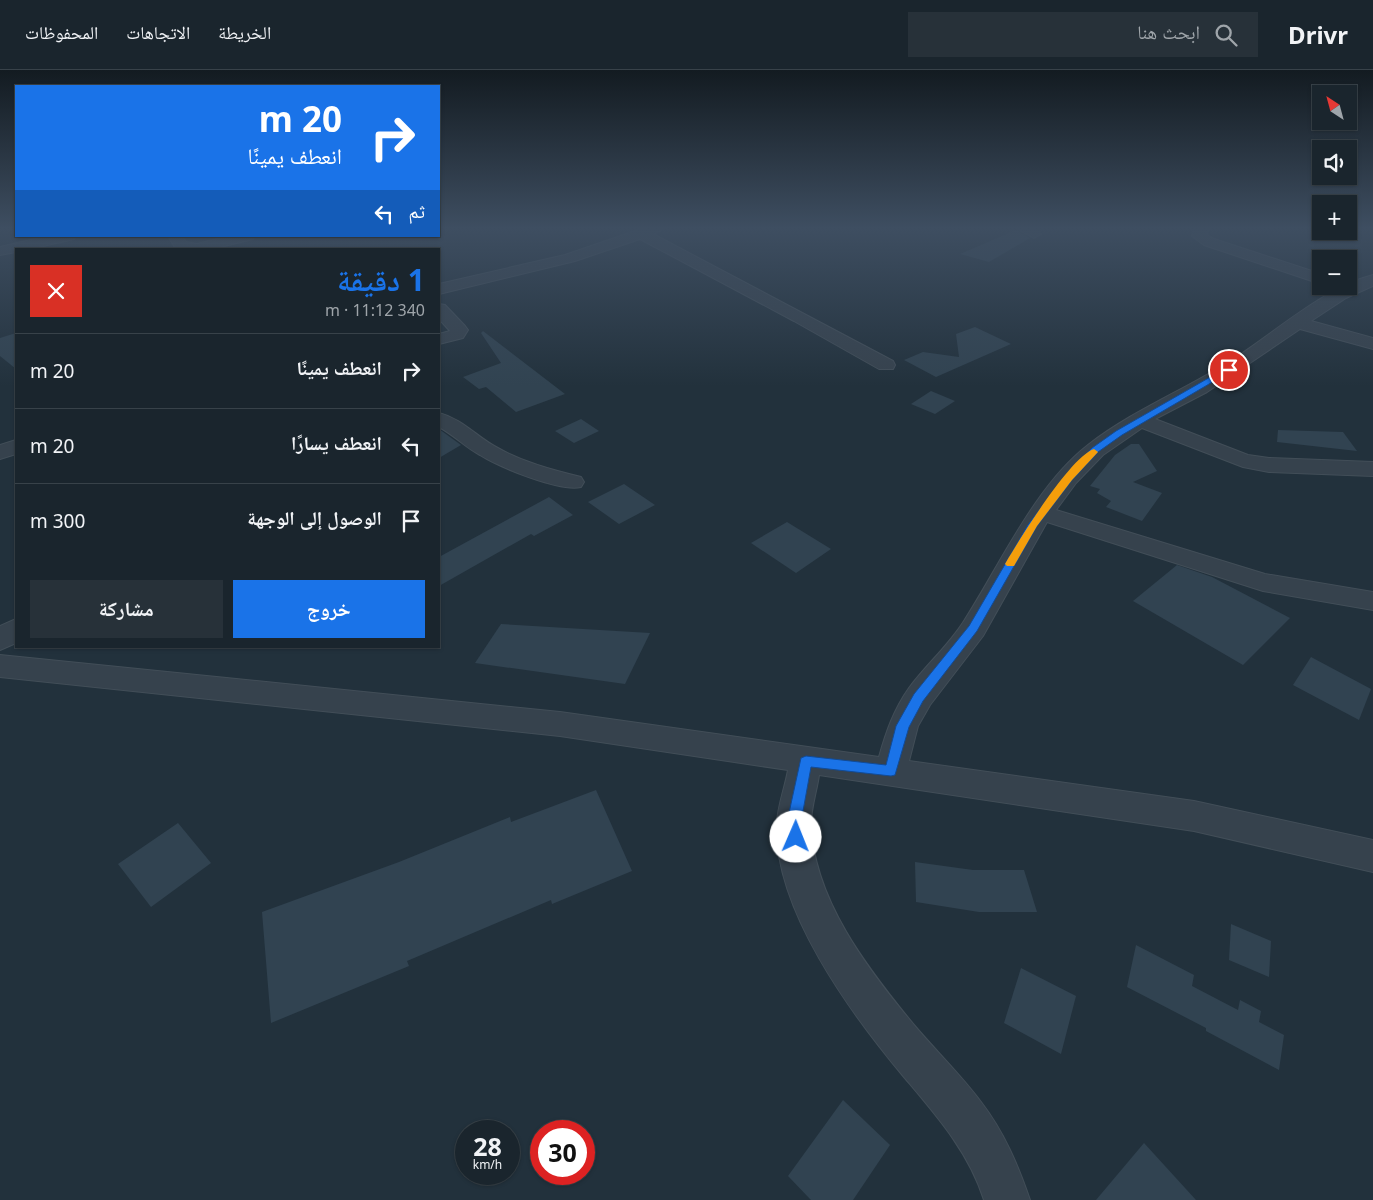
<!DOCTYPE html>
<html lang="ar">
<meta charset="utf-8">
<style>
:root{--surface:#1a252d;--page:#273139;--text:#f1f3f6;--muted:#9fa5aa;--line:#384249;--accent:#1a73e8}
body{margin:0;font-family:"Noto Sans","Noto Naskh Arabic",sans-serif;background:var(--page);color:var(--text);direction:rtl;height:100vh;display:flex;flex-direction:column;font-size:19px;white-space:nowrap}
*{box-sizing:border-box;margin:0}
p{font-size:16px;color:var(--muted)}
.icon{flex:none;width:28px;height:28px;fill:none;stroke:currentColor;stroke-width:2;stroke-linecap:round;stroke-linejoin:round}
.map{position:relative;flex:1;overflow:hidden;direction:ltr}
.side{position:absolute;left:15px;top:178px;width:425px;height:400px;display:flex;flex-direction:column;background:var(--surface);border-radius:0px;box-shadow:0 1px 4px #0004,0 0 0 1px var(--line);direction:rtl}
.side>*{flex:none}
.hud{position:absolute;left:15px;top:15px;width:425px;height:152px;border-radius:0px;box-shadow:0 1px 4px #0004,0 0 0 1px var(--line);direction:rtl;background:#1a73e8;color:#fff;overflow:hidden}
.needle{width:32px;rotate:324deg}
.tools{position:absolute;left:1312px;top:15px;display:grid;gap:10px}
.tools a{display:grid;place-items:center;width:45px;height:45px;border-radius:0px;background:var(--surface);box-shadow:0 1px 4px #0004,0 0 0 1px var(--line);font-size:25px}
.speed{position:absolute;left:455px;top:1050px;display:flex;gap:10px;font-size:25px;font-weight:700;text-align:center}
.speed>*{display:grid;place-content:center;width:65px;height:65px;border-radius:50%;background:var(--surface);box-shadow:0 1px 4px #0004,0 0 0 1px var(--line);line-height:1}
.speed small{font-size:12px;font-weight:400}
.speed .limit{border:8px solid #d22;background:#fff;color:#111}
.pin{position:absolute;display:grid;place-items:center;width:42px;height:42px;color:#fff;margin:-21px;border:2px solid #fff;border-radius:50%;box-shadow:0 1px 5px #0007}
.me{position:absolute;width:55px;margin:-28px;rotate:1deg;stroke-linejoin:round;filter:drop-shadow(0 0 4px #0008)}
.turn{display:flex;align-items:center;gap:18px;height:105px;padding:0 15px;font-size:22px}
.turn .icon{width:65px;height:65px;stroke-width:2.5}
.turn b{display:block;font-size:35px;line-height:42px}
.then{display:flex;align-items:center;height:48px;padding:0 15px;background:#0003;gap:10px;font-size:19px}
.round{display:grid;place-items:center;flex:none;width:52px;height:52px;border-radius:0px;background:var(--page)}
.overview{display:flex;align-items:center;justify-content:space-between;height:85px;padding:0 15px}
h1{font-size:30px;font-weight:700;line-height:38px;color:var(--accent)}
.button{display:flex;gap:10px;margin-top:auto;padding:10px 15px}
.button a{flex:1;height:58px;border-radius:0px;background:var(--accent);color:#fff;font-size:20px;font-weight:700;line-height:58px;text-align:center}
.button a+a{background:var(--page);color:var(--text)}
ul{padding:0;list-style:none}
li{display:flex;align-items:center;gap:15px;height:75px;padding:0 15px;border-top:1px solid var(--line)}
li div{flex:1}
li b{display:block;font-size:19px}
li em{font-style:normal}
header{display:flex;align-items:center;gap:30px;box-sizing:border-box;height:70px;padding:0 25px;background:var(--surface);border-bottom:1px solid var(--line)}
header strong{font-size:24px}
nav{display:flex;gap:28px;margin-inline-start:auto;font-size:18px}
.search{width:350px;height:45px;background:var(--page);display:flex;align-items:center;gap:12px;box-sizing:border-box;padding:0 18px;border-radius:0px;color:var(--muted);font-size:19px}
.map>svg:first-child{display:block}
.building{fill:#314351}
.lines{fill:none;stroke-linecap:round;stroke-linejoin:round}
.minor-casing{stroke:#424e58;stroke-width:2}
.minor{fill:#36424d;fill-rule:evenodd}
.route{fill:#1a73e8;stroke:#114b97}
.slow{fill:#f59e0b}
</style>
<header>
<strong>Drivr</strong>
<div class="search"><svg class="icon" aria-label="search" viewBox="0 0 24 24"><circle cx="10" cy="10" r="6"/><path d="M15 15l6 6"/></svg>ابحث هنا</div>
<nav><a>الخريطة</a><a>الاتجاهات</a><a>المحفوظات</a></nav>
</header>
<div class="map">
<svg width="1373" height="1130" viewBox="0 0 1373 1130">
<rect width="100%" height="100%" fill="#22313c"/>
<g class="building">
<path d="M1016,160l14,8 -41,24 -29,-8z"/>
<path d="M975,257l36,17 -75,33 -32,-17 19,-8 36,5 -3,-23z"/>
<path d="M483,261l82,63 -49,18 -30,-25 -7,2 -16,-12 38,-14 -20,-30z"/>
<path d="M16,263v36l-16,-13v-18z"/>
<path d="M931,321l24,10 -20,13 -24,-10z"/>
<path d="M581,349l18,12 -25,12 -19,-12z"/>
<path d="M439,359l22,16 -22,13z"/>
<path d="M1278,360l65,2 14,19 -80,-9z"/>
<path d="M1131,374h8l18,27 -24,11 29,11 -20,28 -36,-14 5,-6 -14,-8 3,-4 -10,-3 25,-31z"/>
<path d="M624,414l31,21 -36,19 -31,-22z"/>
<path d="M549,427l24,18 -39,21 -3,-2 -92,52v-29z"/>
<path d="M787,452l44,27 -35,24 -45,-30z"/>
<path d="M1177,495l35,12 78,41 -47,47 -110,-64z"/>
<path d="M501,554l149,9 -25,51 -150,-21z"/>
<path d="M1311,587l60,32 -12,31 -66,-35z"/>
<path d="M596,720l36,81 -80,33 -1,-4 -144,61 2,5 -138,57 -9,-111 137,-50 111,-45 1,5z"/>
<path d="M178,753l33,40 -60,44 -33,-43z"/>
<path d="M915,792l58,8h51l13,42h-58l-63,-10z"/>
<path d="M1231,854l40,17 -2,36 -40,-17z"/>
<path d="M1136,875l58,30 -2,11 46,24 2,-10 21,11 -2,11 25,13 -5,35 -73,-39v-3l-79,-41z"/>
<path d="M1021,898l55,28 -15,58 -57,-31z"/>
<path d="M843,1030l47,45 -37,55h-42l-23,-24z"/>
<path d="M1144,1073l52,57h-100z"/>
</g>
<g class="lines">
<g class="minor-casing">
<g id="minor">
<path d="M644,158h21l-12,6 240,127 2,4 -2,4h-14l-85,-48 -154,-82 -65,22 -136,33v-10l126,-29z"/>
<path d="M1016,158h18l7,6 -7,4z"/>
<path d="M1195,158h14l-2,7 7,4 107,35v10l-117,-39 -12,-9z"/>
<path d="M48,166h28l-2,3 -44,10h-14v3l-16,3v-8z"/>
<path d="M168,166h14l4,6 11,2 32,-8h26l-2,3 -41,10h-36z"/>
<path d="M1373,205v11l-27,12 -35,23 62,17v11l-73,-20 -93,63 -52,27 93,36 21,3 104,4v14l-104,-4 -26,-5 -101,-39 -39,27 -27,28 -20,27 209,64 108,18v18l-110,-19 -216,-69 -64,114 -53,69 -12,21 -9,35 285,40 179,39v32l-179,-41 -375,-56c-2,15 -8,33 -8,48 2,76 57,146 103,202 22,26 47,50 67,77 23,30 37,63 49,98h-46c-15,-48 -48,-85 -80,-123 -52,-62 -132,-170 -127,-255 1,-17 8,-35 11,-52l-228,-34 -560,-59v-22l560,57 319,45c7,-25 15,-48 30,-69 17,-23 40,-43 55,-67 36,-56 71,-135 124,-176 46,-36 102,-57 150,-89 41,-27 88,-69 135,-81z"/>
<path d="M439,234l6,1 20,21 3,4 -5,8 -24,6v-10l11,-3 -11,-12z"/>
<path d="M439,343c23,6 37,23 57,34 26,15 56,23 85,30l3,5 -3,5c-22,5 -82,-20 -101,-32 -15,-8 -26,-20 -41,-28z"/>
<path d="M16,370v14l-16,5v-14z"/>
<path d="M16,549v24l-16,7v-24z"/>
</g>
</g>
<use href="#minor" class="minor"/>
</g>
<linearGradient id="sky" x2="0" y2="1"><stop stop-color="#131b21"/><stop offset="0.5" stop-color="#3e4e61"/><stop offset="1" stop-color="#3e4e61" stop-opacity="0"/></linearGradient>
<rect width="1373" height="316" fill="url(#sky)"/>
<path class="route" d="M1226,298l7,2 -111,65 -24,17 -26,28 -35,46 -60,105 -54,70 -14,26 -14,48 -4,1 -80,-9 -10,55 2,15 -2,4 -5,2 -5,-2 -4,-19 14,-64 5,-2 80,9 10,-39 18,-32 55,-68 59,-101 37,-49 27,-28 24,-17z"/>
<path class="slow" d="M1094,379l4,3 -26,28 -35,46 -23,40h-7l-2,-2c14,-24 65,-107 89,-115z"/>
</svg>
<div class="tools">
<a><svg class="needle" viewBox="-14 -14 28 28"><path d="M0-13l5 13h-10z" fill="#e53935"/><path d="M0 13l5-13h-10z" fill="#9fa5aa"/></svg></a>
<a><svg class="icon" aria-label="sound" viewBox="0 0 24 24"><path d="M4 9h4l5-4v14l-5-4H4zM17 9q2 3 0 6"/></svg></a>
<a>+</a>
<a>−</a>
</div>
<div class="speed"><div>28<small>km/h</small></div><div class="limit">30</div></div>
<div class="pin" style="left:1229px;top:300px;background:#d93025"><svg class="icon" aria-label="arrive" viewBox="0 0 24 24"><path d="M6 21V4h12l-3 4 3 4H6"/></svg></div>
<svg class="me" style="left:796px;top:767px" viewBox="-20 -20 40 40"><circle r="19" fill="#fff"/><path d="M0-13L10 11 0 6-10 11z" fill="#1a73e8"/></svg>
<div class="hud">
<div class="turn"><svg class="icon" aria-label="right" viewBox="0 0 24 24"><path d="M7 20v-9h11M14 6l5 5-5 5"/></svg><div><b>20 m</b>انعطف يمينًا</div></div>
<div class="then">ثم<svg class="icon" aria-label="left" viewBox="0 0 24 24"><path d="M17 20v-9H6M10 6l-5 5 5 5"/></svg></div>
</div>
<section class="side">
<div class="overview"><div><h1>1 دقيقة</h1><p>340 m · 11:12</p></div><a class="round" style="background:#d93025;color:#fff"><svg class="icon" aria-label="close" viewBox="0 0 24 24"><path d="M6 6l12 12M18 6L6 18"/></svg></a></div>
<ul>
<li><svg class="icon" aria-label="right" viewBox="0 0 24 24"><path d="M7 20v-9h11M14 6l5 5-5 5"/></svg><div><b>انعطف يمينًا</b></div><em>20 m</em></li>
<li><svg class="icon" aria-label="left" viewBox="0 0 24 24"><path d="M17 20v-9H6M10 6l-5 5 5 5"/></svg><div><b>انعطف يسارًا</b></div><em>20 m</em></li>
<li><svg class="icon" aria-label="arrive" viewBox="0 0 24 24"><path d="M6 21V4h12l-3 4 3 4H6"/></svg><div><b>الوصول إلى الوجهة</b></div><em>300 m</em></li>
</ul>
<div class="button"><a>خروج</a><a>مشاركة</a></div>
</section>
</div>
